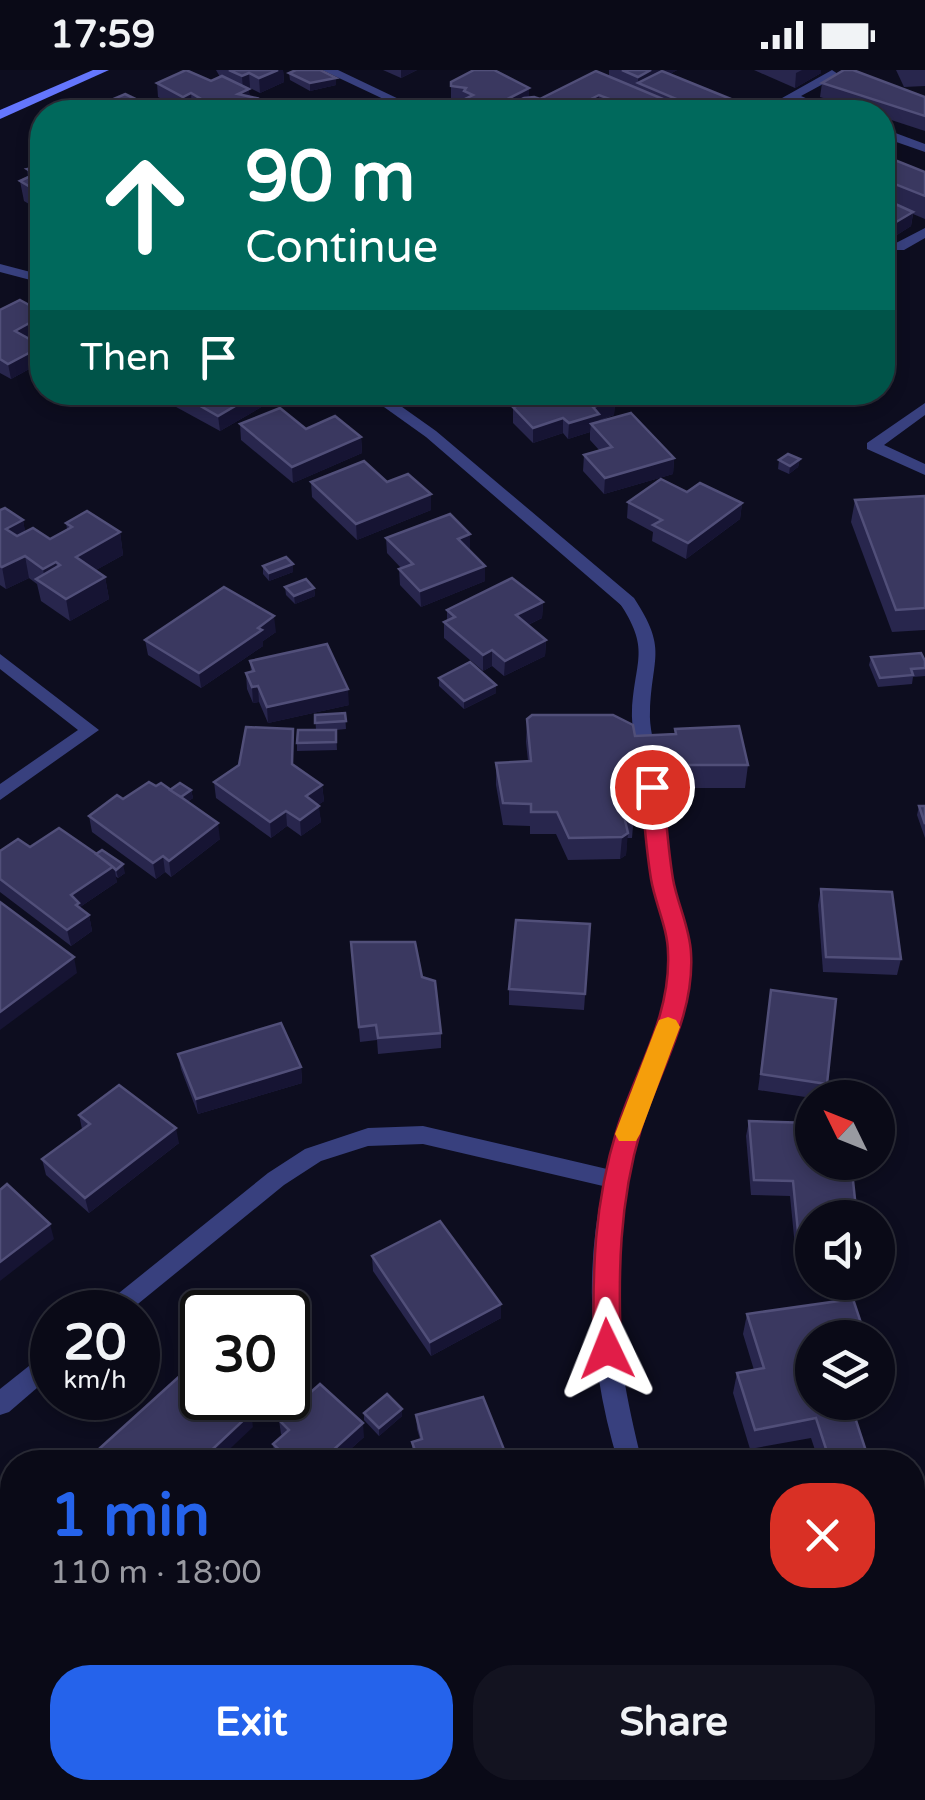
<!DOCTYPE html>
<meta charset="utf-8">
<style>
:root{--surface:#0a0a17;--page:#131320;--text:#f1f3f6;--muted:#999aa1;--line:#2a2b36;--accent:#2563eb}
body{margin:0;font-family:"Varela Round",sans-serif;background:var(--page);color:var(--text);height:100vh;display:flex;flex-direction:column;font-size:38px;white-space:nowrap}
*{box-sizing:border-box;margin:0}
p{font-size:32px;color:var(--muted)}
.icon{flex:none;width:55px;height:55px;fill:none;stroke:currentColor;stroke-width:2;stroke-linecap:round;stroke-linejoin:round}
.map{position:relative;flex:1;overflow:hidden}
.side{position:absolute;left:0px;top:1380px;width:925px;height:350px;display:flex;flex-direction:column;background:var(--surface);border-radius:40px 40px 0 0;box-shadow:0 5px 15px #0003,0 0 0 2px var(--line)}
.side>*{flex:none}
.banner{position:absolute;left:30px;top:30px;width:865px;height:305px;border-radius:40px;box-shadow:0 5px 15px #0003,0 0 0 2px var(--line);background:#00695c;color:#fff;overflow:hidden}
.needle{width:65px;rotate:313deg}
.controls{position:absolute;left:795px;top:1010px;display:grid;gap:20px}
.controls a{display:grid;place-items:center;width:100px;height:100px;border-radius:50%;background:var(--surface);box-shadow:0 5px 15px #0003,0 0 0 2px var(--line);font-size:50px}
.speed{position:absolute;left:30px;top:1220px;display:flex;gap:20px;font-size:50px;font-weight:700;text-align:center}
.speed>*{display:grid;place-content:center;width:130px;height:130px;border-radius:50%;background:var(--surface);box-shadow:0 5px 15px #0003,0 0 0 2px var(--line);line-height:1}
.speed small{font-size:25px;font-weight:400}
.speed .limit{border:5px solid #111;border-radius:15px;background:#fff;color:#111}
.pin{position:absolute;display:grid;place-items:center;width:85px;height:85px;color:#fff;margin:-42px;border:5px solid #fff;border-radius:50%;box-shadow:0 2px 10px #0007}
.me{position:absolute;width:110px;margin:-55px;rotate:358deg;stroke-linejoin:round;filter:drop-shadow(0 0 8px #0008)}
.turn{display:flex;align-items:center;gap:35px;height:210px;padding:0 50px;font-size:45px}
.turn .icon{width:130px;height:130px;stroke-width:2.5}
.turn b{display:block;font-size:70px;line-height:85px}
.then{display:flex;align-items:center;height:95px;padding:0 50px;background:#0003;gap:20px;font-size:38px}
.round{display:grid;place-items:center;flex:none;width:105px;height:105px;border-radius:40px;background:var(--page)}
.summary{display:flex;align-items:center;justify-content:space-between;height:170px;padding:0 50px}
h1{font-size:60px;font-weight:700;line-height:75px;color:var(--accent)}
.action{display:flex;gap:20px;margin-top:auto;padding:20px 50px}
.action a{flex:1;height:115px;border-radius:40px;background:var(--accent);color:#fff;font-size:40px;font-weight:700;line-height:115px;text-align:center}
.action a+a{background:var(--page);color:var(--text)}
.status{display:flex;justify-content:space-between;align-items:center;height:70px;padding:0 50px;background:var(--surface);direction:ltr}
.status svg{height:28px;fill:currentColor}
.map>svg:first-child{display:block}
.lines{fill:none;stroke-linecap:round;stroke-linejoin:round}
.service{fill:#38407e;fill-rule:evenodd}
.minor{fill:#38407e;fill-rule:evenodd}
.secondary{fill:#6476fd;fill-rule:evenodd}
.wall{fill:#28264d}
.shaded-wall{fill:#161433}
.building{fill:#3a3860;stroke:#514f79;stroke-width:2.5}
.route{fill:#e11d48;stroke:#92132f;stroke-width:2.5}
.slow{fill:#f59e0b}
</style>
<div class="status"><b>17:59</b><svg viewBox="0 0 49 12"><path d="M0 12V9h3v3zM5 12V6h3v6zM10 12V3h3v9zM15 12V0h3v12zM26 1h20v11H26zM47 4h2v5h-2z"/></svg></div>
<div class="map">
<svg width="925" height="1730" viewBox="0 0 925 1730">
<rect width="100%" height="100%" fill="#0d0d1f"/>
<g class="lines">
<g class="service">
<path d="M322,0h16l88,42h-15z"/>
<path d="M832,0l6,4 -2,3 -35,19 37,16h-16l-31,-11 -20,11h-14z"/>
<path d="M882,58l43,16v8l-43,-15z"/>
<path d="M925,158v10l-21,12h-22v-8l14,1z"/>
<path d="M925,333v12l-41,30 41,19v11l-58,-26v-6z"/>
<path d="M628,527l6,1c34,52 18,58 16,113 -1,16 4,32 7,47l-9,6 -9,-6c-3,-16 -8,-32 -7,-48 3,-51 19,-60 -13,-108z"/>
<path d="M652,711l9,6 13,101 -10,7 -10,-7 -11,-101z"/>
</g>
<g class="minor">
<path d="M0,194l42,11v8l-42,-11z"/>
<path d="M363,322h18l55,39 198,167v8h-12l-196,-169z"/>
<path d="M0,584l99,76 -99,70v-16l78,-54 -78,-61z"/>
<path d="M664,811c13,4 13,19 17,31 26,85 -24,163 -48,242 -9,29 -14,59 -17,90 -5,75 8,146 26,218h-24c-27,-89 -35,-184 -15,-276l-180,-42 -55,2 -47,15 -37,24 -156,127h-27l3,-7 164,-132 37,-24 63,-21 55,-2 184,43c20,-67 69,-150 63,-221 -2,-21 -11,-40 -16,-60z"/>
<path d="M52,1280v25l-43,37 -9,3v-26l44,-35z"/>
<path d="M819,1718h33l7,12h-34z"/>
</g>
<path class="secondary" d="M93,0h16l-109,49v-9z"/>
</g>
<g class="wall">
<path d="M216,0h67l1,12 -24,11 -10,-5h-2l2,9 11,15h-60l-9,-4 -8,3 -26,-14 -1,-14 54,-2 9,-4z"/>
<path d="M383,0h34l-16,8z"/>
<path d="M609,0h68l-7,4 93,38h-300v-10l-12,-2v-18l89,17 69,-22z"/>
<path d="M754,0h67v3l-26,15z"/>
<path d="M896,0h29v16l-21,1z"/>
<path d="M289,3l47,5v7l-26,6 -20,-11z"/>
<path d="M822,13l103,14v34l-43,-14v-5h-14l-48,-15z"/>
<path d="M882,85l43,17v47l-12,-5 -2,12 -22,14 -7,-2z"/>
<path d="M42,96v46l-18,-11 -4,-20 8,-4 -1,-8z"/>
<path d="M0,240l42,2v21l-12,6 12,7v16l-31,17 -11,-6z"/>
<path d="M156,322h121v6l-57,33 -64,-35z"/>
<path d="M515,322h92l8,8 -1,15 -15,6v1l75,36 -1,16 -69,20 -21,-23 1,-16 16,-4 -10,-11v-8l-22,7 -5,-6 -30,10 -20,-20v-16l11,-3 -9,-8z"/>
<path d="M240,354l66,5 55,8 1,16 -69,30 -52,-43z"/>
<path d="M800,389l-2,8 -9,7 -11,-5 1,-9z"/>
<path d="M311,412l120,28 -74,30 -45,-43z"/>
<path d="M687,422l55,11 -2,16 -54,40 -34,-18 1,-9 -26,-14 1,-16z"/>
<path d="M925,426v134l-33,2 -41,-110 4,-22z"/>
<path d="M0,440l23,10 2,12 25,7 17,-10 -1,-6 54,9 3,23 -27,15 9,7 4,22 -39,22 -29,-20 -4,-17 -8,-6 -23,11 -6,-4z"/>
<path d="M470,464v16l15,16v15l-64,26 -21,-22 -1,-16h3l-15,-16 -1,-15z"/>
<path d="M263,496l30,6 -24,9 -6,-7z"/>
<path d="M285,517l29,1 1,8 -20,8 -9,-9z"/>
<path d="M543,532l-1,16 -14,7 18,15 -1,16 -41,20 -12,-10 -9,5 -39,-33v-16l3,-1v-11z"/>
<path d="M276,562l-13,9v5l-62,42 -53,-33 -3,-15z"/>
<path d="M871,587l54,4v15l-12,1 -1,7 -34,3 -9,-22z"/>
<path d="M250,591l99,44 -81,18 -9,-21 -6,1 -6,-14 -1,-16 5,-1z"/>
<path d="M439,608l57,7v8l-32,16 -25,-23z"/>
<path d="M345,643l1,16 -10,1 1,20 -40,1v-8l19,-13 -1,-15z"/>
<path d="M527,649l108,17 40,-2v-5l73,36 -3,23h-111l-1,6 -2,3 3,18 -2,23h-5l-1,17 -6,4 -52,1 -12,-26h-26v-8l-27,-1 -7,-40v-22l32,-2 -2,-19z"/>
<path d="M293,659v37l29,19 2,16 -6,4 3,17 -20,14 -14,-10 -16,12 -55,-40 -2,-16z"/>
<path d="M156,716l14,4h21l2,8 -6,4 33,37 -49,38 -6,-5 -9,7 -64,-47 -3,-16z"/>
<path d="M919,736h6v32l-8,-23z"/>
<path d="M30,777l66,7 29,19 -7,5 -3,-2 2,6 -37,25 9,8 3,16 -21,15 -71,-54v-41z"/>
<path d="M821,819l80,70 -4,16 -74,-3 -5,-67z"/>
<path d="M590,854l-6,86 -75,-5v-16z"/>
<path d="M351,872l71,35 19,56v15l-63,6 -1,-14 -17,2z"/>
<path d="M771,920l56,94 -3,14h-12l-54,-8z"/>
<path d="M178,984l123,13 1,16 -104,31 -17,-45z"/>
<path d="M79,1045l100,28 -90,70 -43,-38 -4,-16 40,-30z"/>
<path d="M749,1051l63,2v144h-15l-7,-71 -39,-1 -5,-59z"/>
<path d="M372,1186l129,48v14l-70,38 -58,-85z"/>
<path d="M747,1244l65,24 50,124h-43l-8,-24 -61,11 -17,-56 4,-20 17,-3 -11,-36z"/>
<path d="M364,1343l38,3 -23,20 -15,-16z"/>
<path d="M416,1345l93,47h-94l-2,-7 -1,-13 8,-3 -3,-10z"/>
<path d="M279,1350l85,17 -28,25h-56l-5,-4 -2,-14 10,-8 -2,-2z"/>
<path d="M912,1410l13,6v181l-6,4 -7,-8z"/>
<path d="M12,1701v17h135l12,12h-140l-6,-6 -7,-16z"/>
<path d="M298,1718h40l-9,12h-18z"/>
</g>
<g class="shaded-wall">
<path d="M274,0h9l1,12 -24,11 -1,-15z"/>
<path d="M401,0h16l-16,8z"/>
<path d="M651,0h26l-31,17 -8,-4v-6z"/>
<path d="M802,0h19v3l-26,15 1,-15z"/>
<path d="M249,3l1,15 -7,3 -1,-15z"/>
<path d="M336,8v7l-26,6v-8z"/>
<path d="M529,18v14l-21,10h-22v-2z"/>
<path d="M249,19l1,12 6,-3v11l4,-2 1,5h-12l-11,-18z"/>
<path d="M191,23l1,15 -8,3 -1,-14z"/>
<path d="M599,25l-1,17h-33z"/>
<path d="M148,35l1,7h-17z"/>
<path d="M913,142l-2,14 -22,14 2,-15z"/>
<path d="M42,246v17l-24,13 -3,-15z"/>
<path d="M42,276v16l-31,17 -3,-15z"/>
<path d="M259,322h18v6l-57,33 -2,-15z"/>
<path d="M615,330l-1,15 -15,5 -1,9 -7,-5 -1,8 -22,7 1,-16 24,-16z"/>
<path d="M563,348v15l-30,10v-15z"/>
<path d="M361,367l1,16 -69,30 -1,-16z"/>
<path d="M674,388l-1,16 -69,20 1,-16z"/>
<path d="M800,389l-2,8 -9,7 1,-8z"/>
<path d="M431,424v16l-74,30 -1,-16z"/>
<path d="M742,433l-2,16 -54,40 2,-16z"/>
<path d="M23,450l4,22 -21,-13z"/>
<path d="M120,462l3,23 -43,24 -4,-22z"/>
<path d="M470,464v16l-12,-11z"/>
<path d="M25,486l4,22 -23,11 -4,-22z"/>
<path d="M56,492l4,22 -14,2 -3,-17z"/>
<path d="M293,494v8l-24,9v-8z"/>
<path d="M485,496v15l-64,26 -1,-16z"/>
<path d="M105,507l4,22 -39,22 -4,-22z"/>
<path d="M314,518l1,8 -20,8 -1,-8z"/>
<path d="M543,532l-1,16 -27,13 1,-16z"/>
<path d="M274,546l2,16 -13,9v5l-62,42 -2,-15z"/>
<path d="M546,570l-1,16 -41,20 1,-15z"/>
<path d="M492,580v16l-9,5v-16z"/>
<path d="M496,615v8l-32,16v-8z"/>
<path d="M258,616l1,16 -6,1 -1,-16z"/>
<path d="M348,619l1,16 -81,18 -1,-16z"/>
<path d="M635,701l-2,23 -7,8 2,-23z"/>
<path d="M322,715l2,16 -16,11 -2,-16z"/>
<path d="M191,720l2,8 -12,8 -1,-8z"/>
<path d="M319,736l2,16 -20,14 -1,-16z"/>
<path d="M286,741l1,15 -16,12 -1,-16z"/>
<path d="M218,753l2,16 -49,38 -2,-16z"/>
<path d="M628,763l-2,22 -6,4 2,-22z"/>
<path d="M163,786l2,16 -9,7 -3,-16z"/>
<path d="M123,794l2,9 -7,5 -2,-8z"/>
<path d="M114,796l3,16 -37,25 3,11 -12,-23z"/>
<path d="M89,845l3,16 -21,15 -4,-16z"/>
<path d="M74,887l3,16 -77,57v-18z"/>
<path d="M301,997l1,16 -104,31 -2,-15z"/>
<path d="M176,1058l3,15 -90,70 -4,-15z"/>
<path d="M50,1154l4,15 -54,42v-19z"/>
<path d="M501,1234v14l-70,38 -1,-14z"/>
<path d="M402,1339v7l-23,20v-8z"/>
<path d="M251,1343l2,14 -37,35h-17z"/>
<path d="M363,1353l1,14 -28,25h-16z"/>
<path d="M866,1381l-4,11h-34l1,-4z"/>
<path d="M12,1589v24l-12,11v-24z"/>
<path d="M333,1718h5l-9,12h-6z"/>
</g>
<g class="building">
<path d="M186,0l25,11 11,-5 27,13 -11,5 18,4 -8,4 12,5 -11,5h-26l-32,-19 -8,4 -26,-14z"/>
<path d="M229,0h49l-19,8 -10,-5 -7,3z"/>
<path d="M296,0h24l16,8 -26,5 -21,-10z"/>
<path d="M474,0h20l35,18 -43,22 -23,-10 10,-5 -9,-4 2,-3 -15,-2v-4z"/>
<path d="M622,0h29l-13,7z"/>
<path d="M844,0h9l72,27v19l-103,-33z"/>
<path d="M596,1l98,41h-50l-45,-17 -34,17h-37l-8,-3z"/>
<path d="M662,1l101,41h-56l-69,-29z"/>
<path d="M125,24l23,11 -16,7h-49z"/>
<path d="M534,27l6,2 -20,10 -1,3h-23l28,-14z"/>
<path d="M827,32l26,10h-46z"/>
<path d="M882,85l43,17v24l-43,-17z"/>
<path d="M42,96v28l-22,-13 15,-7 -8,-5z"/>
<path d="M882,128l31,14 -22,13 -9,-3z"/>
<path d="M20,230l22,12v4l-27,15 27,15 -34,18 -8,-5v-49z"/>
<path d="M176,322h83l-41,24z"/>
<path d="M528,322h79l8,8 -22,7 6,7 -30,9 -6,-5 -30,10 -20,-21 23,-7z"/>
<path d="M280,338l26,21 29,-13 26,21 -69,30 -52,-43z"/>
<path d="M631,343l43,45 -69,20 -21,-23 28,-8 -21,-23z"/>
<path d="M788,384l12,5 -10,7 -11,-6z"/>
<path d="M364,391l23,21 21,-8 23,20 -75,30 -45,-42z"/>
<path d="M661,409l26,13 13,-9 42,20 -54,40 -35,-18 9,-5 -34,-18z"/>
<path d="M925,426v112l-29,2 -41,-110z"/>
<path d="M5,438l18,12 -17,9 11,7 16,-8 17,11 22,-12 -6,-4 21,-12 33,21 -44,25 29,20 -39,22 -30,-20 24,-14 -4,-3 -13,7 -18,-13 -23,11 -2,-1v-56z"/>
<path d="M450,444l20,20 -12,5 27,27 -65,25 -21,-22 14,-5 -27,-26z"/>
<path d="M286,487l7,7 -24,9 -6,-7z"/>
<path d="M512,508l31,24 -27,13 30,25 -41,21 -13,-11 -9,5 -39,-33 11,-5 -8,-7z"/>
<path d="M306,509l8,9 -20,8 -9,-9z"/>
<path d="M224,517l50,29 -16,12 4,2 -63,43 -54,-33z"/>
<path d="M327,574l21,45 -81,18 -9,-21 -6,1 -6,-14 8,-2 -4,-10z"/>
<path d="M921,583l4,8v7l-14,1 2,6 -33,3 -9,-21z"/>
<path d="M470,592l26,23 -32,16 -25,-23z"/>
<path d="M345,643l1,8 -31,2v-8z"/>
<path d="M532,645h81l20,10 2,11 41,-2 -1,-5 64,-3 9,39h-113v6l-7,8 6,36 -10,1 4,17 -6,4 -53,1 -12,-26h-26v-8l-28,-1 -7,-40 35,-2 -4,-42z"/>
<path d="M246,657l47,2 -1,35 30,21 -16,11 13,10 -19,14 -14,-9 -16,11 -56,-40 25,-17z"/>
<path d="M298,660h38v12l-39,1z"/>
<path d="M149,712l7,4 5,-3 57,40 -49,38 -6,-5 -10,7 -64,-47 28,-21 6,4z"/>
<path d="M180,713l11,7 -10,7 -11,-7z"/>
<path d="M919,736h6v18z"/>
<path d="M59,758l55,38 -43,29 8,8 -3,2 13,10 -22,15 -67,-51v-28l18,-12 12,8z"/>
<path d="M102,780l21,14 -7,6 -3,-3 -17,-13z"/>
<path d="M821,819l71,3 9,67 -75,-2z"/>
<path d="M0,832l74,55 -74,55z"/>
<path d="M516,850l74,4 -5,70 -76,-5z"/>
<path d="M351,872h64l7,35 13,4 6,52 -63,5 -2,-13 -17,2z"/>
<path d="M771,920l65,9 -9,85 -66,-10z"/>
<path d="M281,953l20,44 -105,32 -18,-45z"/>
<path d="M119,1015l57,43 -91,70 -43,-39 48,-35 -11,-9z"/>
<path d="M749,1051l63,2v39h39l6,56h-45v34h-12l-7,-71 -39,-1z"/>
<path d="M7,1114l43,40 -50,38v-72z"/>
<path d="M440,1151l61,83 -71,38 -58,-86z"/>
<path d="M853,1229l13,39h-54v64h38l16,49 -37,7 -13,-40 -61,12 -18,-57 27,-5 -17,-54z"/>
<path d="M193,1294l9,8v26h31l18,15 -52,49h-105l-5,-4z"/>
<path d="M320,1314l43,39 -43,39h-28l-19,-18 16,-14 -10,-10z"/>
<path d="M387,1324l15,15 -23,19 -15,-15z"/>
<path d="M483,1327l26,65h-90l-7,-20 10,-3 -6,-24z"/>
<path d="M917,1407l8,9v166l-13,-16v-156z"/>
<path d="M0,1493l12,13v83l-12,11z"/>
<path d="M12,1701v14l-6,-7z"/>
<path d="M15,1718h132l12,12h-133z"/>
<path d="M303,1718h30l-10,12h-6z"/>
<path d="M655,1718h19l11,12h-44z"/>
<path d="M242,1720l10,8 -2,2h-17z"/>
</g>
<path class="route" d="M652,710l11,7c3,30 5,62 10,92 4,24 17,49 18,74 4,63 -32,118 -50,176 -22,74 -23,144 -20,220l-4,9 -10,3 -9,-3 -4,-9c-2,-76 0,-146 23,-220 18,-58 54,-112 51,-176 0,-24 -13,-50 -17,-74 -5,-30 -7,-62 -10,-92z"/>
<path class="slow" d="M668,947l8,3 4,7 -40,107 -4,7h-17l-4,-7 41,-107 3,-7z"/>
</svg>
<div class="controls">
<a><svg class="needle" viewBox="-14 -14 28 28"><path d="M0-13l5 13h-10z" fill="#e53935"/><path d="M0 13l5-13h-10z" fill="#999aa1"/></svg></a>
<a><svg class="icon" aria-label="sound" viewBox="0 0 24 24"><path d="M4 9h4l5-4v14l-5-4H4zM17 9q2 3 0 6"/></svg></a>
<a><svg class="icon" aria-label="layers" viewBox="0 0 24 24"><path d="M12 4l9 5-9 5-9-5zM3 14l9 5 9-5"/></svg></a>
</div>
<div class="speed"><div>20<small>km/h</small></div><div class="limit">30</div></div>
<div class="pin" style="left:652px;top:717px;background:#d93025"><svg class="icon" aria-label="arrive" viewBox="0 0 24 24"><path d="M6 21V4h12l-3 4 3 4H6"/></svg></div>
<svg class="me" style="left:607px;top:1279px" viewBox="-20 -20 40 40"><path d="M0-17L14 15 0 8-14 15z" fill="#e11d48" stroke="#fff" stroke-width="4"/></svg>
<div class="banner">
<div class="turn"><svg class="icon" aria-label="ahead" viewBox="0 0 24 24"><path d="M12 20V5M6 11l6-6 6 6"/></svg><div><b>90 m</b>Continue</div></div>
<div class="then">Then<svg class="icon" aria-label="arrive" viewBox="0 0 24 24"><path d="M6 21V4h12l-3 4 3 4H6"/></svg></div>
</div>
<section class="side">
<div class="summary"><div><h1>1 min</h1><p>110 m · 18:00</p></div><a class="round" style="background:#d93025;color:#fff"><svg class="icon" aria-label="close" viewBox="0 0 24 24"><path d="M6 6l12 12M18 6L6 18"/></svg></a></div>
<div class="action"><a>Exit</a><a>Share</a></div>
</section>
</div>
